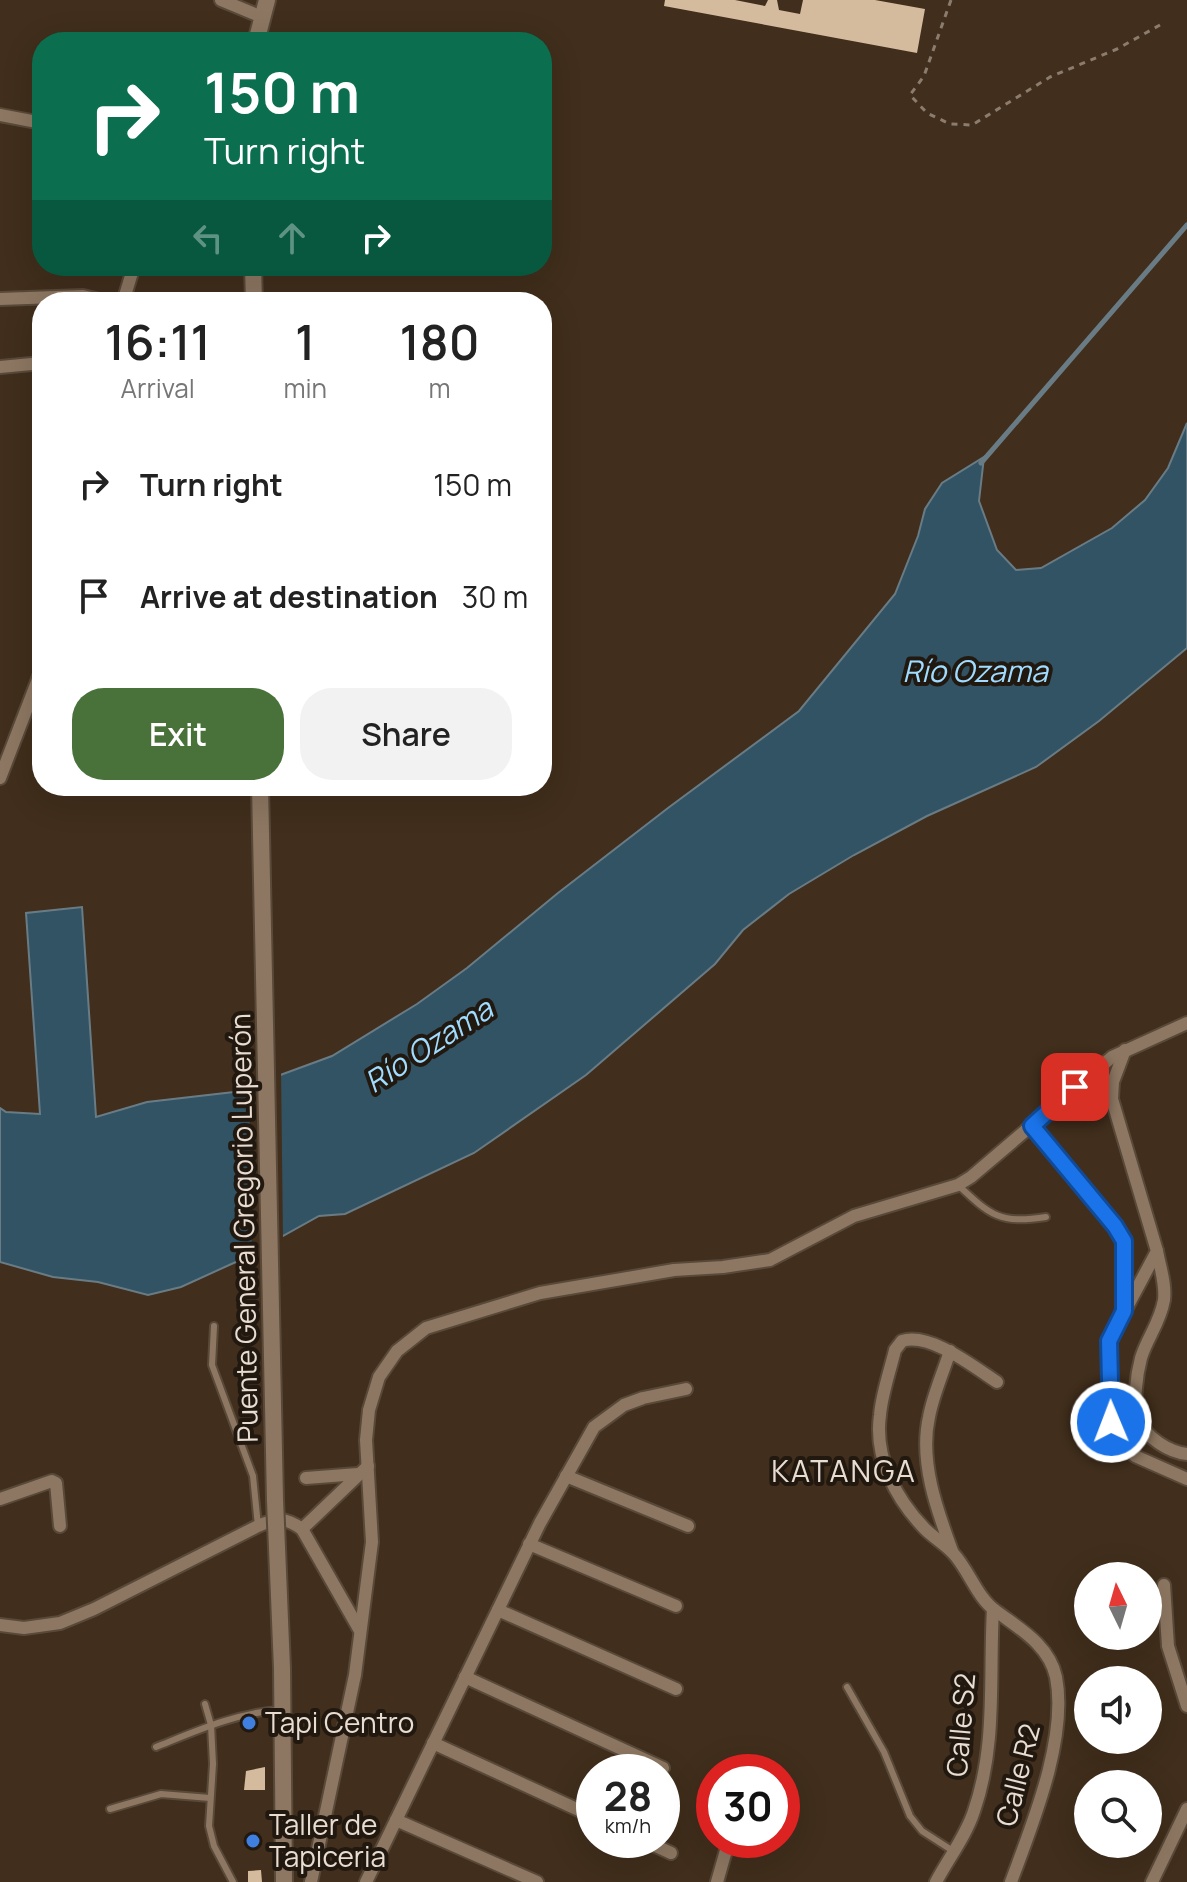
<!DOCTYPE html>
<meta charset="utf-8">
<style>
:root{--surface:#fff;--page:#f2f2f2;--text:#222;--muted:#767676;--accent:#49713a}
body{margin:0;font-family:Manrope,sans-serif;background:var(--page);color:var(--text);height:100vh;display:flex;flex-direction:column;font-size:30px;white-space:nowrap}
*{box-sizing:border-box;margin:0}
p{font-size:26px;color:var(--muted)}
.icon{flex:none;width:44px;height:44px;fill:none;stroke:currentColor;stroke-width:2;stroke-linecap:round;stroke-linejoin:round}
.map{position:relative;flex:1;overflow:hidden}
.drawer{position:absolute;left:32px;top:292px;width:520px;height:504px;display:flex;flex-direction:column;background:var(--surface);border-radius:32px;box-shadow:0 8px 32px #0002}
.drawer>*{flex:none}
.banner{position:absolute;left:32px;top:32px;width:520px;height:244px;border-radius:32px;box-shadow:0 8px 32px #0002;background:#0b6e4f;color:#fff;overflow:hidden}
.needle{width:52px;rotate:355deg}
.tools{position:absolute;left:1074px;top:1562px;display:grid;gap:16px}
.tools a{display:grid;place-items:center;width:88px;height:88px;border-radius:50%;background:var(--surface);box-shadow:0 8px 32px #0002;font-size:40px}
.speed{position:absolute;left:576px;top:1754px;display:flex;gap:16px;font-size:40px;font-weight:700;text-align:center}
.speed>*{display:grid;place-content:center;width:104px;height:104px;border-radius:50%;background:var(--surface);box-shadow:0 8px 32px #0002;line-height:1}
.speed small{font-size:20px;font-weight:400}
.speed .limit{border:12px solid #d22;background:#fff;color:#111}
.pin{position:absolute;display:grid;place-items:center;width:68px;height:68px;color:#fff;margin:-34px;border-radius:16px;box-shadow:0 4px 12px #0006}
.me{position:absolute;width:88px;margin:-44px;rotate:359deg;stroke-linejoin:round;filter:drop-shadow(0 0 6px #0008)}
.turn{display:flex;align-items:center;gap:28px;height:168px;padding:0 40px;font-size:36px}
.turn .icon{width:104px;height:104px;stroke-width:2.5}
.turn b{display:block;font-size:56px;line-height:68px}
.lanes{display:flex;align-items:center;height:76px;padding:0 40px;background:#0003;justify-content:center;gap:40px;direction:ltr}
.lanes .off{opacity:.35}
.eta{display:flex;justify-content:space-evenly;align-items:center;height:136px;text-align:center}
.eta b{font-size:48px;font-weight:600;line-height:56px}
.cta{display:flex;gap:16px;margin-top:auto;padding:16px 40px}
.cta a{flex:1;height:92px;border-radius:32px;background:var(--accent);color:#fff;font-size:32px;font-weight:600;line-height:92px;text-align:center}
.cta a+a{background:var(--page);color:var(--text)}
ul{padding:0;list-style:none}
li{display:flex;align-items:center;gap:24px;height:112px;padding:0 40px}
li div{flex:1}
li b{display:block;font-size:30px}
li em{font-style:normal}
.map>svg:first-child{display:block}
.water{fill:#325364;stroke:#697c85;stroke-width:2}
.pier{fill:#412e1c}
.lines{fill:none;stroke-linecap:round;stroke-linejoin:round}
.stream{stroke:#697c85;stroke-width:5}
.building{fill:#d4bb9e}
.service-casing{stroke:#594939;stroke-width:10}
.minor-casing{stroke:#594939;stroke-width:16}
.tertiary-casing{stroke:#594939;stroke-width:20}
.path{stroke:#8c7c6d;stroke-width:3;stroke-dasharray:6 6;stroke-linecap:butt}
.service{stroke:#8d7762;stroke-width:6}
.minor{stroke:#8d7762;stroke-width:12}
.tertiary{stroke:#8d7762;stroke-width:16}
.tertiary-bridge-casing{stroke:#594939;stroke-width:20;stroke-linecap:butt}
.tertiary-bridge{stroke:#8d7762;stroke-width:16}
.route-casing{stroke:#114b97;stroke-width:20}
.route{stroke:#1a73e8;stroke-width:14}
.shop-dot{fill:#3f7fe0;stroke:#211810;stroke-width:3}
.labels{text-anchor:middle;stroke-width:8;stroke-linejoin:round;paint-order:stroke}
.street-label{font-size:28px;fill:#e9dcd1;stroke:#211810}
.poi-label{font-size:28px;fill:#e9dcd1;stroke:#211810;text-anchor:start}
.water-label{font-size:30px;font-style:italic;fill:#9fdcff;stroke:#211810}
.neighbourhood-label{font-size:30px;letter-spacing:2px;fill:#e9dcd1;stroke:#211810}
</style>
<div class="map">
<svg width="1187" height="1882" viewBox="0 0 1187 1882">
<rect width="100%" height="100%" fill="#412e1c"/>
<path class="water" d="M1187,423v225l-88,73 -63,46 -109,49 -73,39 -65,39 -46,36 -28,34 -129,111 -112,78 -129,61 -26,2 -81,45 -57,26 -33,8 -50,-13 -45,-5 -53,-15v-154l6,4 34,2 -14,-201 56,-6 14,210 51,-15 87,-10 98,-36 85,-52 50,-36 91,-75 110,-85 131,-97 96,-117 23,-58 7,-27 17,-26 42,-26 -5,44 18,49 19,20 25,-2 71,-40 33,-28 23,-32z"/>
<path class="pier" d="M281,1070l2,170 -31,18 -3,-176z"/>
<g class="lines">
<path class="stream" d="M981,463l206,-238"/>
</g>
<g class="building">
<path d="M665,0h70l30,6 3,-6h9l2,10 21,4 3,-14h72l50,9 -8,44 -253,-47z"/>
<path d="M265,1767v23h-21l2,-19z"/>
<path d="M261,1870l1,12h-14v-11z"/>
</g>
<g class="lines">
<g class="service-casing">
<g id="service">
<path d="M1032,1126l83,100 9,15v65"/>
<path d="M958,1185c33,31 42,39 88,32"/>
<path d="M214,1326l-2,39 41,111 5,50"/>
<path d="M847,1687l37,65 26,64 12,15 31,20"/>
<path d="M205,1704l6,21 2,39 -4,62 5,20 19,36"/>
<path d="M156,1747c40,-16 80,-34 123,-37"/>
<path d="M110,1809l51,-15 49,4"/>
</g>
</g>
<g class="minor-casing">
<g id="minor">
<path d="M221,0l41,17"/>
<path d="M0,115l42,8"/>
<path d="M0,299l83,-3 24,6"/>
<path d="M123,302l11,-36"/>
<path d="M0,367l42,-4"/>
<path d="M0,778l42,-109"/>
<path d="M1125,1050l-12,32 -1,17 45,152 -48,90 2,81 6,17 18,17 52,23"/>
<path d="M1157,1251c3,16 9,33 7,49 -4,23 -17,38 -23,58 -4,15 -9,47 -2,62 7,18 30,32 48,34"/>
<path d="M950,1351c-7,22 -17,44 -21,66 -10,44 8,93 23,134"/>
<path d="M997,1382c-23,-15 -67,-50 -95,-41l-7,9c-5,21 -13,43 -15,65 -6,43 16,84 45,114 9,9 20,15 28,24 16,17 24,45 43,58 24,18 53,34 60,66 12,61 -24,148 -45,205"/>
<path d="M566,1476l122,50"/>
<path d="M306,1478l52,-4"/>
<path d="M0,1499l52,-18 4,2 4,43"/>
<path d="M302,1529l66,-63"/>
<path d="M529,1544l147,62"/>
<path d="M1164,1585l4,61 19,60"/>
<path d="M498,1610l178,79"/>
<path d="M0,1625l24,3 36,-5 34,-14 164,-83c18,-8 27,-9 44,3l57,100"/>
<path d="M465,1677l198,91"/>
<path d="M433,1743l161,74"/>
<path d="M396,1820l141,62"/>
<path d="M643,1840l28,13"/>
<path d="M311,1882l44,-207 17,-133 -6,-102 3,-30 10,-33 18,-26 29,-23 114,-35 134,-23 49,-3 47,-7 84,-44 104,-31 13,-8 141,-120 75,-34"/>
<path d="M366,1882l174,-359 54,-96 30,-22 19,-7 43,-9"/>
<path d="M717,1882l12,-42"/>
<path d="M936,1882c12,-23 30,-46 38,-71 23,-66 15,-134 19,-202"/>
<path d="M1152,1882l35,-73"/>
</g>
</g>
<g class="tertiary-casing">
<g id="tertiary">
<path d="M256,42l11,-42"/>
<path d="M253,266l1,36"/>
<path d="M282,1668l2,214"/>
</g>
</g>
<path class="path" d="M951,0l-27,76 -14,19 17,18 23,11 22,1 78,-48 67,-28 43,-24"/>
<use href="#service" class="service"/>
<use href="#minor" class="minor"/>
<use href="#tertiary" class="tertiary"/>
<g class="tertiary-bridge-casing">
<path id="tertiary-bridge" d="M260,786l15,714 7,168"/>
</g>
<use href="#tertiary-bridge" class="tertiary-bridge"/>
</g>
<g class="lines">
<g class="route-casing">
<path id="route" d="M1075,1087l-43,39 83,100 9,15v70l-15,30 2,81"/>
</g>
<use href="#route" class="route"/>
</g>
<g class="shop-dot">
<circle cx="249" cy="1723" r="8"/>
<circle cx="253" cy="1841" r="8"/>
</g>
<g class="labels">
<g class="street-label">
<text transform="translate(244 1228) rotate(-91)" y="10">Puente General Gregorio Luperón</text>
<text transform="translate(961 1725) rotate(-85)" y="10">Calle S2</text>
<text transform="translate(1018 1775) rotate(-76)" y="10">Calle R2</text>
</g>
<g class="poi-label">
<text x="265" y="1733">Tapi Centro</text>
<text x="269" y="1835">Taller de<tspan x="269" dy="32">Tapiceria</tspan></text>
</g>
<g class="water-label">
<text x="975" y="682">Río Ozama</text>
<text transform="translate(429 1046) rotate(-33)" y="10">Río Ozama</text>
</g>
<g class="neighbourhood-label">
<text x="844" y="1482">KATANGA</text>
</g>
</g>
</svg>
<div class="tools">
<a><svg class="needle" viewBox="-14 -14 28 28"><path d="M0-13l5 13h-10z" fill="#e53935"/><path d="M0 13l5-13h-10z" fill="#767676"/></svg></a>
<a><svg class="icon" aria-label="sound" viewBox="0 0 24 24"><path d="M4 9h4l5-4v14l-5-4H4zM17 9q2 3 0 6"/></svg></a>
<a><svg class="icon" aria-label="search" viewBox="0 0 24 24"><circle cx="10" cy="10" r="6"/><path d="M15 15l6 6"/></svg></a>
</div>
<div class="speed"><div>28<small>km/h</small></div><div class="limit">30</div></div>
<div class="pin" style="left:1075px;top:1087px;background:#d93025"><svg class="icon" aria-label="arrive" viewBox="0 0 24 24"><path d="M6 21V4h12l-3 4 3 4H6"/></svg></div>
<svg class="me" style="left:1111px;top:1422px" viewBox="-20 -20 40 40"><circle r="17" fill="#1a73e8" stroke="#fff" stroke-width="3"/><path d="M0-11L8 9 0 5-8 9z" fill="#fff"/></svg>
<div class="banner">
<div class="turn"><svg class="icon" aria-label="right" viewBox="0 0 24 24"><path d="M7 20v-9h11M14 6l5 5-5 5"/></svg><div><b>150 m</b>Turn right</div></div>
<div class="lanes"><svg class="icon off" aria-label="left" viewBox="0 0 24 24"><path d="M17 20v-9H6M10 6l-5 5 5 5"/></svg><svg class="icon off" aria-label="ahead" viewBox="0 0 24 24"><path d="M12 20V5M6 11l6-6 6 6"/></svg><svg class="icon" aria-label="right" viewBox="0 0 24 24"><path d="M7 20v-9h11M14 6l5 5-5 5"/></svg></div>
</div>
<section class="drawer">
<div class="eta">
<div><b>16:11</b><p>Arrival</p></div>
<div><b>1</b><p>min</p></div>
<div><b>180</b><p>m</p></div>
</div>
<ul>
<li><svg class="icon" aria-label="right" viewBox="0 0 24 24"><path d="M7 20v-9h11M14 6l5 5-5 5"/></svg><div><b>Turn right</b></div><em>150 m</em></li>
<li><svg class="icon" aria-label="arrive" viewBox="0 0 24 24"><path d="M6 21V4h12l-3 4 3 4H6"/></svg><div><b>Arrive at destination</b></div><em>30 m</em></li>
</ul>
<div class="cta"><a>Exit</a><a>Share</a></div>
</section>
</div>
